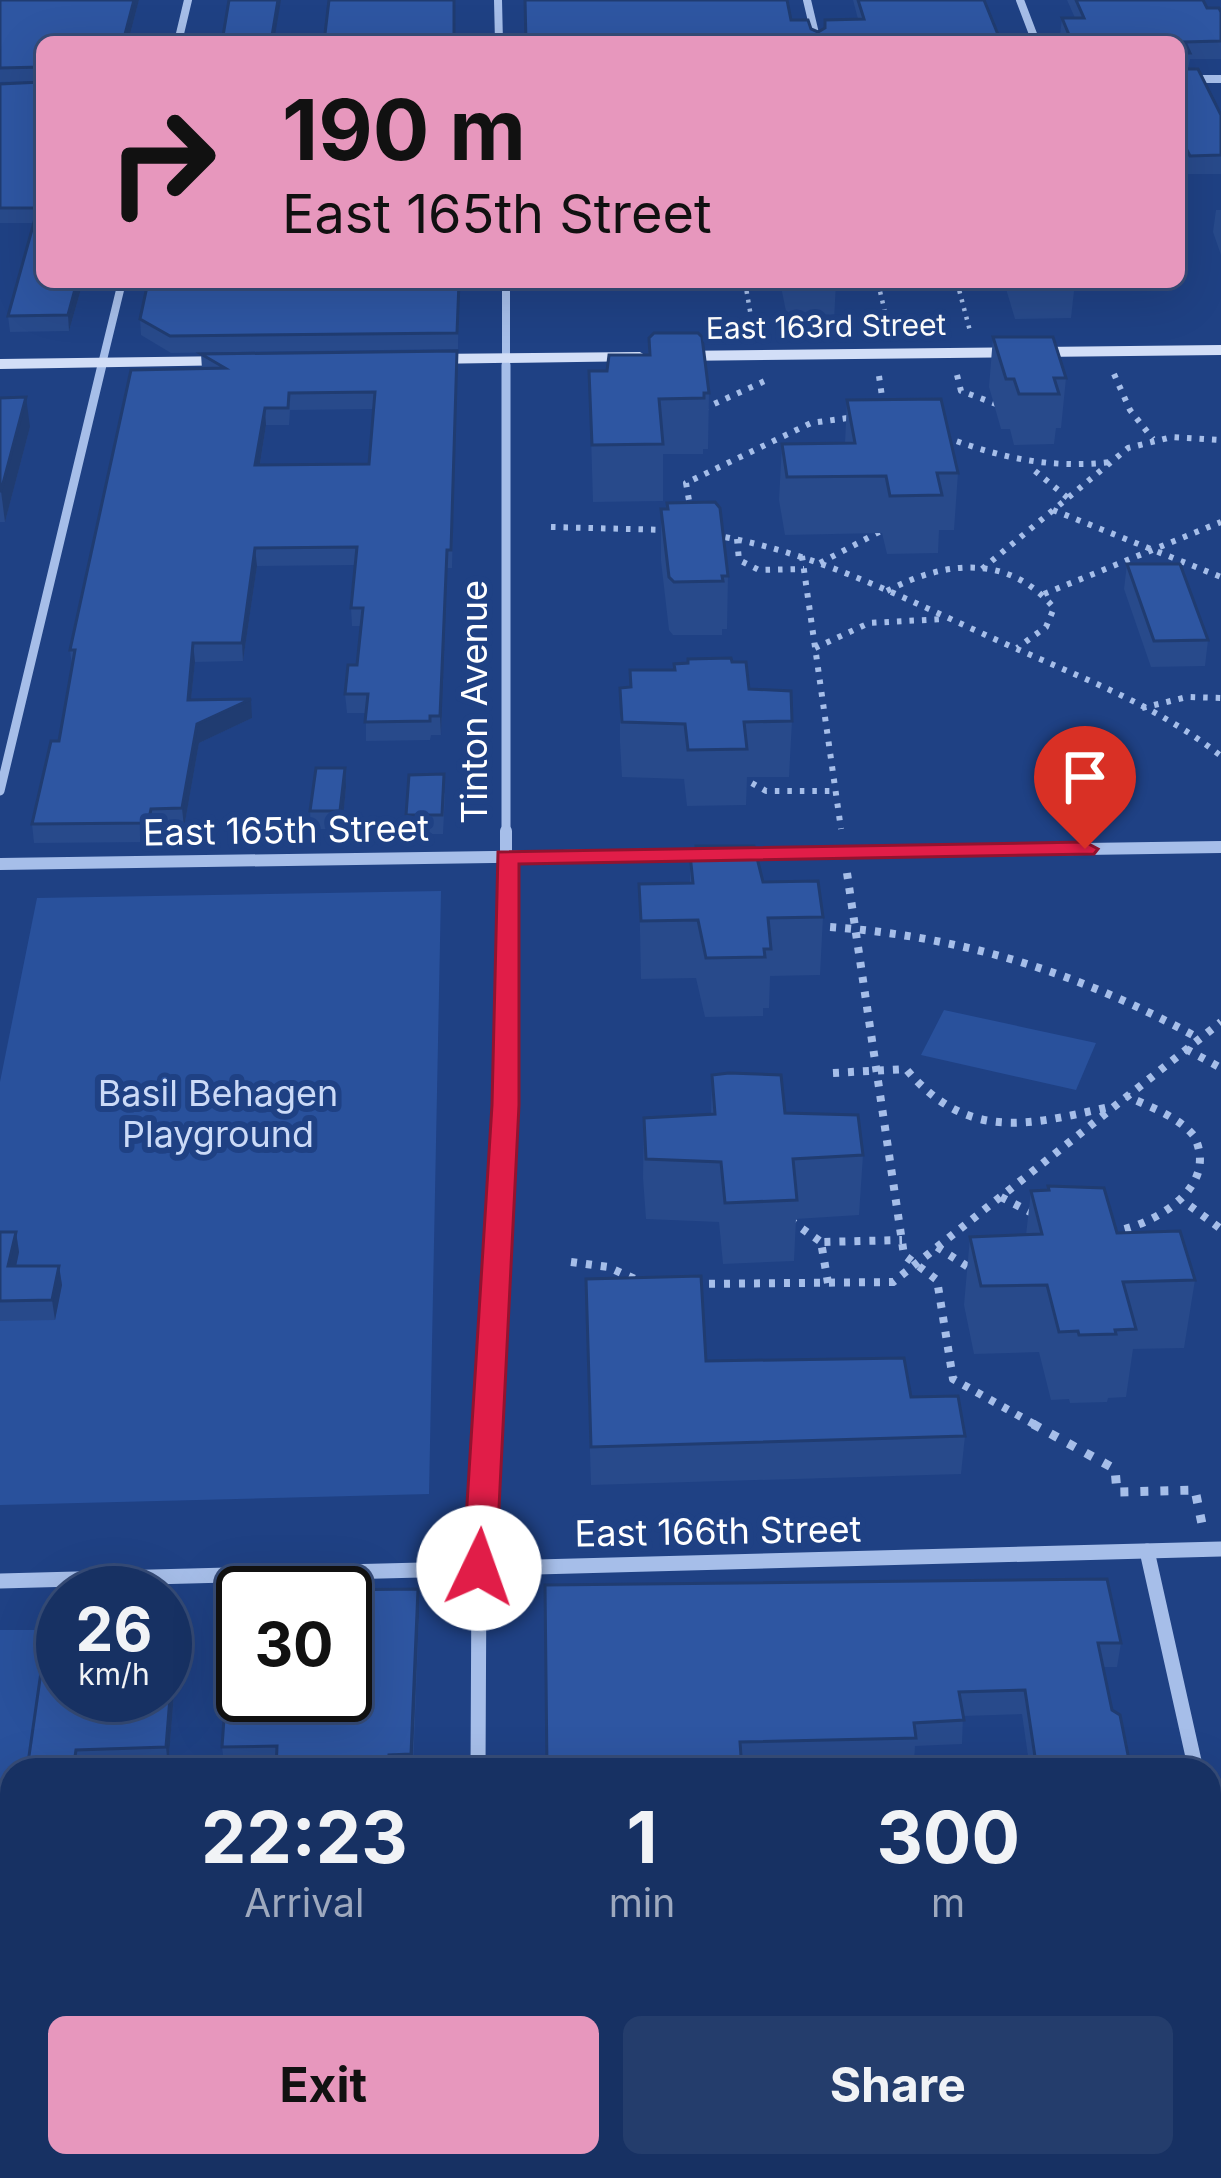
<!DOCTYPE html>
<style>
:root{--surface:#173163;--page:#243d6c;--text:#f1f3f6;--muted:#9ea9be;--line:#364c78;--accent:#e797bd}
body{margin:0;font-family:Inter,sans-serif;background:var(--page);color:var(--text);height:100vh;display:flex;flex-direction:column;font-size:45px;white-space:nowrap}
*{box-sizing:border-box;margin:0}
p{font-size:39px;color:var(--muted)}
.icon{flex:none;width:66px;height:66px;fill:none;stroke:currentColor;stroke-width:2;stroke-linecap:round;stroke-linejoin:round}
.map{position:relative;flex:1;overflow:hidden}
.details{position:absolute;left:0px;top:1758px;width:1221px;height:420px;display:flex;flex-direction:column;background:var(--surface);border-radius:36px 36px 0 0;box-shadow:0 12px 48px #0002,0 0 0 3px var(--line)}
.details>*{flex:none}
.top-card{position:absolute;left:36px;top:36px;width:1149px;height:252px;border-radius:18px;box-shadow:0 12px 48px #0002,0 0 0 3px var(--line);background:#e797bd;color:#111;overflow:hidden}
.speed{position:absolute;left:36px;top:1566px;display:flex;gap:24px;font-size:60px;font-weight:700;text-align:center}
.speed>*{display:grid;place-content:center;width:156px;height:156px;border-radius:50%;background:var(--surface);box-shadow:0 12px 48px #0002,0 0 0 3px var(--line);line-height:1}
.speed small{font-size:30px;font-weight:400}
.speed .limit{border:6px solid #111;border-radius:18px;background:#fff;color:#111}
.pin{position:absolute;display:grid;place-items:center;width:102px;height:102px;color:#fff;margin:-123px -51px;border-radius:50% 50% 50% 0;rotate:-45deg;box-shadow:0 0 12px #0007}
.pin .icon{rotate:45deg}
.me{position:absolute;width:132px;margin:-66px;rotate:3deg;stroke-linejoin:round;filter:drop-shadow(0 0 9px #0008)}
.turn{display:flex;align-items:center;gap:42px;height:252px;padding:0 48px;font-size:54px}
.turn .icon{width:156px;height:156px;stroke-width:2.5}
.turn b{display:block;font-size:84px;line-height:102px}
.eta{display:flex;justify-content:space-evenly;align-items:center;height:204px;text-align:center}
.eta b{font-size:72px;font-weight:700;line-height:84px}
.button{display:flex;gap:24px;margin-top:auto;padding:24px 48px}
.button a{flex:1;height:138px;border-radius:18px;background:var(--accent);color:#111;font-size:48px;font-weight:700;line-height:138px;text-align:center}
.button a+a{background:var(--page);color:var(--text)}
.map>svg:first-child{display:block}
.green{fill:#29519c}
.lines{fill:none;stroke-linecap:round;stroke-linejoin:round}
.path-far3{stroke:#a6bee9;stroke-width:4.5;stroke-dasharray:3 6;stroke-linecap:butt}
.path-far2{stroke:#a6bee9;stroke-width:6;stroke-dasharray:4.5 8;stroke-linecap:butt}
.path-far1{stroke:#a6bee9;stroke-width:8;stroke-dasharray:6 9;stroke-linecap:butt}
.path{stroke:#a6bee9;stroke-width:9;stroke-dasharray:8 12;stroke-linecap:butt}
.minor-far3{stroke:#a6bee9;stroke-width:8}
.minor-far2{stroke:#a6bee9;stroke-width:9}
.minor-far1{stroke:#a6bee9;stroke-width:12}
.minor{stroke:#a6bee9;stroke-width:15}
.secondary{fill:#d2def7;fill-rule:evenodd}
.wall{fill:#284a8b;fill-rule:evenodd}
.shaded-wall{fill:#203c71}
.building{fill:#2e56a2;stroke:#203c71;stroke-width:3;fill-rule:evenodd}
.route{fill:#e11d48;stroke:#92132f;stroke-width:3}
.labels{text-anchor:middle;stroke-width:12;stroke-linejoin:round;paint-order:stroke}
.far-street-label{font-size:30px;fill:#fff;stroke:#1f4184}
.street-label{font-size:36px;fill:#fff;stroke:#1f4184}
.park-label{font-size:36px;fill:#cbdaf7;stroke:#1f4184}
</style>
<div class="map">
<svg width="1221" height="2178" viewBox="0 0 1221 2178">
<rect width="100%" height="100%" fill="#1f4184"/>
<g class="green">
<path d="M441,891l-12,603 -429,11v-423l37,-184z"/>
<path d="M944,1010l152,33 -20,47 -155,-35z"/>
<path d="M0,1630h54l-21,140h-21v396h63l-1,12h-74z"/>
</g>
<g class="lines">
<g class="path-far3">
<path d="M745,282l9,52"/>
<path d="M957,282l13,49"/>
<path d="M878,283l12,50"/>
<path d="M838,285l142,-3"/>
</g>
<g class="path-far2">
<path d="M1114,374l16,36 23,29"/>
<path d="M957,375l4,16 38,14"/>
<path d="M879,376l5,34"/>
<path d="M703,409l64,-29"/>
<path d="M945,437c57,21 105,32 166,25"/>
<path d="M1035,471l33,27"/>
<path d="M1053,510l168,67"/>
<path d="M691,512l-5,-29 125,-60 44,-6"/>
<path d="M551,527l118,3"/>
<path d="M713,535c103,17 192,64 286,106 77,35 155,62 222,115"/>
<path d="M737,539l2,21 20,10 45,-1"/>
<path d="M802,556l39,273"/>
<path d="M820,563l61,-32"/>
<path d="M982,569l146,-121 44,-11 49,3"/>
<path d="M887,591c57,-30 121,-38 167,17l-8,19 -29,21"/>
<path d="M1044,594l177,-72"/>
<path d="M815,648l54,-25 75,-4"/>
<path d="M1142,708l45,-11 34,1"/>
<path d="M741,777l25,14h69"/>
</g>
<g class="path-far1">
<path d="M847,873l57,382 33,25 16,99 86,48"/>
<path d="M815,926c140,8 262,45 385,113"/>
<path d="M1186,1049l35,19"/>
<path d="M833,1073l73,-4c61,72 120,57 203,38"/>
<path d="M1001,1197l37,19"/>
<path d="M1190,1206l31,23"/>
<path d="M790,1220l31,22"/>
<path d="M1110,1232c40,-5 111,-43 84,-96 -16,-20 -45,-29 -67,-40"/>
<path d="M937,1247l39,25"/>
<path d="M571,1262l37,5 29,13"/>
<path d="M828,1283l-7,-41 81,-2"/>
<path d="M694,1284l199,-2 328,-260"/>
</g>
<path class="path" d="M1033,1424l82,45 2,23 78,-2 7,34"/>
<g class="minor-far3">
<path d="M498,0l1,42"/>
<path d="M807,0l10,42"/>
<path d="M1020,0l16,42"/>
<path d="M178,42l10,-42"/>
<path d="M1179,79h42"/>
<path d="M506,282v86"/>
<path d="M101,368l21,-86"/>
</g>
<g class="minor-far2">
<path d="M506,365v469"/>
<path d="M0,791l102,-426"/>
</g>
<g class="minor-far1">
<path d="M742,854l479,-7"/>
<path d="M0,864l704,-10"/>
<path d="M487,1427l19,-322v-274"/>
</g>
<g class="minor">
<path d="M1147,1551l49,219"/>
<path d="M0,1581l1221,-32"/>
<path d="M478,1770l1,-202 8,-144"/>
<path d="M1209,1827l12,54"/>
<path d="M476,2166v12"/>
</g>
<g class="secondary">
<path d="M1221,345v10l-547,6 -8,-5 8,-5z"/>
<path d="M640,352l8,5 -2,4 -218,3 -8,-5 8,-5z"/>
<path d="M232,356l6,1v8l-238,4v-10z"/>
</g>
</g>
<g class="wall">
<path d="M0,0h139l-11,42h-86v39l-42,1z"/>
<path d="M853,0h131l17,42h-475l265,-22 27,12 40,-13z"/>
<path d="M1067,0h136l4,8 14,4v47h-31l-2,10 33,46v59h-33l-9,-18v-114h-116l-3,-7 2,-17h13z"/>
<path d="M0,84l83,198 -14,49 -59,1 -2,-16 26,-93h-34z"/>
<path d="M1216,210h5v45l-8,-23z"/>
<path d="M459,282l-1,67 -287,4 -30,-18 -1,-16z"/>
<path d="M780,282h56l-2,39h-46z"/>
<path d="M1004,282h71l-4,36 -56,1z"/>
<path d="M993,337l73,41 -5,50h-5l-2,16 -40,1 -4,-16h-9l-12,-42z"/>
<path d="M649,338l60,55 -1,56h-5v5h-40v47l-70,1 -4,-131h18l41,-16z"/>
<path d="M457,351l-5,217h-5l-6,167h-10l-1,5 -64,1v-28h-19l-2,-19 12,-29 4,-39h-9l-1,-18 4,-43 -98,1 -14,95 -48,1 -4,38 61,18 -53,25 -15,85h-31l-2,14 -117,1 -2,-19 27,-83 13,-74 -2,-17 132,-281 -1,-15zM373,409l-4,55 -109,1 6,-40h23l1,-15z"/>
<path d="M0,398l30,29 -25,95h-5z"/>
<path d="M847,400l111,73 -4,57h-15l-1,23 -51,1 -5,-21 -97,2 -6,-35 3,-56 63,-1z"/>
<path d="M661,509l67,67 -1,53h-5v6h-49l-4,-5 -8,-69z"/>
<path d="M1127,564l81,76 -3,26 -54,1 -27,-78z"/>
<path d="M732,662l17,27 43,32 -3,56h-42l-1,28 -59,1 -3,-27 -62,-2 -2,-34v-55l10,-1 44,-17z"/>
<path d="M346,787l-4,42h-31l-1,-18z"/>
<path d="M445,793l-2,41h-37v-19z"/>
<path d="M696,846l127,71 -3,58 -50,1 -1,32h-6v8l-58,1 -9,-39 -55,1 -2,-95 51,-1v-29h6z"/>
<path d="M712,1075l151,80 -4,60 -63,4 -2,42 -71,3 -4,-42 -73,-3 -3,-41 1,-60 67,-4z"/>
<path d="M1048,1186l69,47 78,47 -11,68 -51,1 -7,48 -18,1 -1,4 -37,1 -1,-4 -18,1 -12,-48 -65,2 -10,-49 6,-68 56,-2 5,-44 17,-1z"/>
<path d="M0,1232h16l3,20 -3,14h43l3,19 -7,35 -55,1z"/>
<path d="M586,1317l120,44 205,36 54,39 -4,38 -370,11z"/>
<path d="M545,1585l576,58 -4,24h-14l9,43 19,60h-101l-8,-56 -59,2 -1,28 -47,2 -1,16 -172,4z"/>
<path d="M419,1614l-6,156h-188l-3,-23z"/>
<path d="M173,1660l2,21 -7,87 -141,2z"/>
<path d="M1072,2166h104l2,11 36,1h-140z"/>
</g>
<g class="shaded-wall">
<path d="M134,0h5l-11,42h-5z"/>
<path d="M278,0h3l-7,42h-3z"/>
<path d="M77,282h6l-14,49 -1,-16z"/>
<path d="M26,397l4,30 -25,95 -4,-31z"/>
<path d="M265,408l1,17 -9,58 -2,-18z"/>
<path d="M255,548l2,18 -14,95 -1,-18z"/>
<path d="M447,550v18l-6,167 -1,-19z"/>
<path d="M193,643l2,19 -6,57 -1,-19z"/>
<path d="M251,699l1,19 -53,25 -15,85 -2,-20 15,-84z"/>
<path d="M345,768l1,19 -4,42 -2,-18z"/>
<path d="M151,809l2,19 -2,14 -3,-19z"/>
<path d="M16,1232l3,20 -7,34 -4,-20z"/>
<path d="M59,1266l3,19 -7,35 -3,-20z"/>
<path d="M418,1589l1,25 -7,156 -1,-16z"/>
<path d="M173,1660l2,21 -7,87 -2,-21z"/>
</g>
<g class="building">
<path d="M0,0h134l-11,42h-81v25l-42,1z"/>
<path d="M229,0h49l-7,42h-49z"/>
<path d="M329,0h125v38h10v4h-140z"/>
<path d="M525,0h262l4,20h17l3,9 7,3 7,-4v-8l39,-1 -6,-19h126l17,42h-475z"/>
<path d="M1076,0h127l4,8h12l2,4v29l-36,1 5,11h-11v-11h-107l-10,-24h22z"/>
<path d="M1179,69h19l23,46v40l-31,1 -11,-21z"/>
<path d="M42,82v200h35l-9,33 -60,1 30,-108h-38v-124z"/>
<path d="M148,282h311l-2,51 -287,3 -30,-17z"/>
<path d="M654,333h44l4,4 7,56h-5v5l-45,1 4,45 -71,1 -3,-74h18l2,-16h41l-1,-17z"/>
<path d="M993,337h60l13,41h-12l5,16h-40l-5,-15h-8z"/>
<path d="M457,351l-6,199h-4l-7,166h-10v5l-65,1 3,-28h-23l3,-29h9l6,-57h-12l6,-61 -102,1 -13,95h-49l-5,57 63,-1 -54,25 -15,84 -31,1 -3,14 -116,1 19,-83h8l16,-91h-5l61,-280 94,-2 -24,-14zM375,392l-6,72 -114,1 10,-57h23l1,-15z"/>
<path d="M26,397l-25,94h-1v-93z"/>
<path d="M941,399l17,74h-21l5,22 -52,1 -4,-20 -99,1 -5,-33 73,-1 -8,-43z"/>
<path d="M715,502l5,6 8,68h-6l1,5 -49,1 -5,-5 -8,-68h7l-1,-6z"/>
<path d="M1127,564h53l28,76 -54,1z"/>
<path d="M731,658l1,4h14l3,27 42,2 1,30 -48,1 3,27 -59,1 -3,-26 -63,-2 -2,-34 11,-1 -1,-17h45l-1,-6 14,-1v-4z"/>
<path d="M316,768h29l-5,43h-30z"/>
<path d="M444,774l-2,41h-36l3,-40z"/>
<path d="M696,846h58l9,36 55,-1 5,36 -55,1 3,31h-7l1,8 -59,1 -8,-38 -57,1 -2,-37 54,-1 -3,-29h7z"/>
<path d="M729,1073l52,2 4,38 73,2 5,40 -70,4 4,41 -72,3 -4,-41 -75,-3 -2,-41 71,-4 -3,-39z"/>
<path d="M1048,1186l56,2 13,45 63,-2 15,49 -72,2 13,47 -21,1 1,4 -37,1 -1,-4 -19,1 -12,-47 -66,1 -11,-49 72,-3 -11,-43 18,-1z"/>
<path d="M0,1232h16l-8,34h51l-7,34 -52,1z"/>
<path d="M701,1276l5,85 198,-3 7,39 47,-1 7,40 -374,11 -5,-168z"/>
<path d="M1107,1579l14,64h-23l14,67 8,5 11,55h-94l-12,-80 -66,2 5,28 -50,3 2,15 -176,4 2,28h-195l-2,-185z"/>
<path d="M418,1589l-7,165 -22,1 -1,15h-112l1,-24 -55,1 11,-156zM243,1593h102v102h-102z"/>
<path d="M173,1660l-7,87 -90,3 -3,20h-46l15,-105 21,-1v31h102v-34z"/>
<path d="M116,2166h272v12h-273z"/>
<path d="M616,2166h91l1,12h-79v-2h-13z"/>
<path d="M1080,2166h96l2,11 36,-1v2h-132z"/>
</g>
<path class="route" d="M1085,842l13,7 -4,5 -575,10v241l-23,463 -5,8h-23l-5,-8 29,-463 6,-253z"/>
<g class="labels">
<g class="far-street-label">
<text transform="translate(826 327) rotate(-1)" y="10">East 163rd Street</text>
</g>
<g class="street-label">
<text transform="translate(474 702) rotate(-90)" y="13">Tinton Avenue</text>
<text transform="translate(286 830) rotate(-1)" y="13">East 165th Street</text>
<text transform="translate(718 1531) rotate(-1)" y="13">East 166th Street</text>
</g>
<g class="park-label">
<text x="218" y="1106">Basil Behagen<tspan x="218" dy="41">Playground</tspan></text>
</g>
</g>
</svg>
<div class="speed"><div>26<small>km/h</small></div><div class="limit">30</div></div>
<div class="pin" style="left:1085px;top:849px;background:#d93025"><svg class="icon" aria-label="arrive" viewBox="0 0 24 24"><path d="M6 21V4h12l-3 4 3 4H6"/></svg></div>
<svg class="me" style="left:479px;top:1568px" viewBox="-20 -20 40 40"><circle r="19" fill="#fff"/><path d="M0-13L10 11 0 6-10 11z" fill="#e11d48"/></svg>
<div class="top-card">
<div class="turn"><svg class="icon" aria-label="right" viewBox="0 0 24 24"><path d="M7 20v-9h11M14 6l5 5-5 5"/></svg><div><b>190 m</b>East 165th Street</div></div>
</div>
<section class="details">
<div class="eta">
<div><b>22:23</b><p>Arrival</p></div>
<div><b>1</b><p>min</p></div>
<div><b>300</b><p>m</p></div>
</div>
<div class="button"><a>Exit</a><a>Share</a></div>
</section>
</div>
